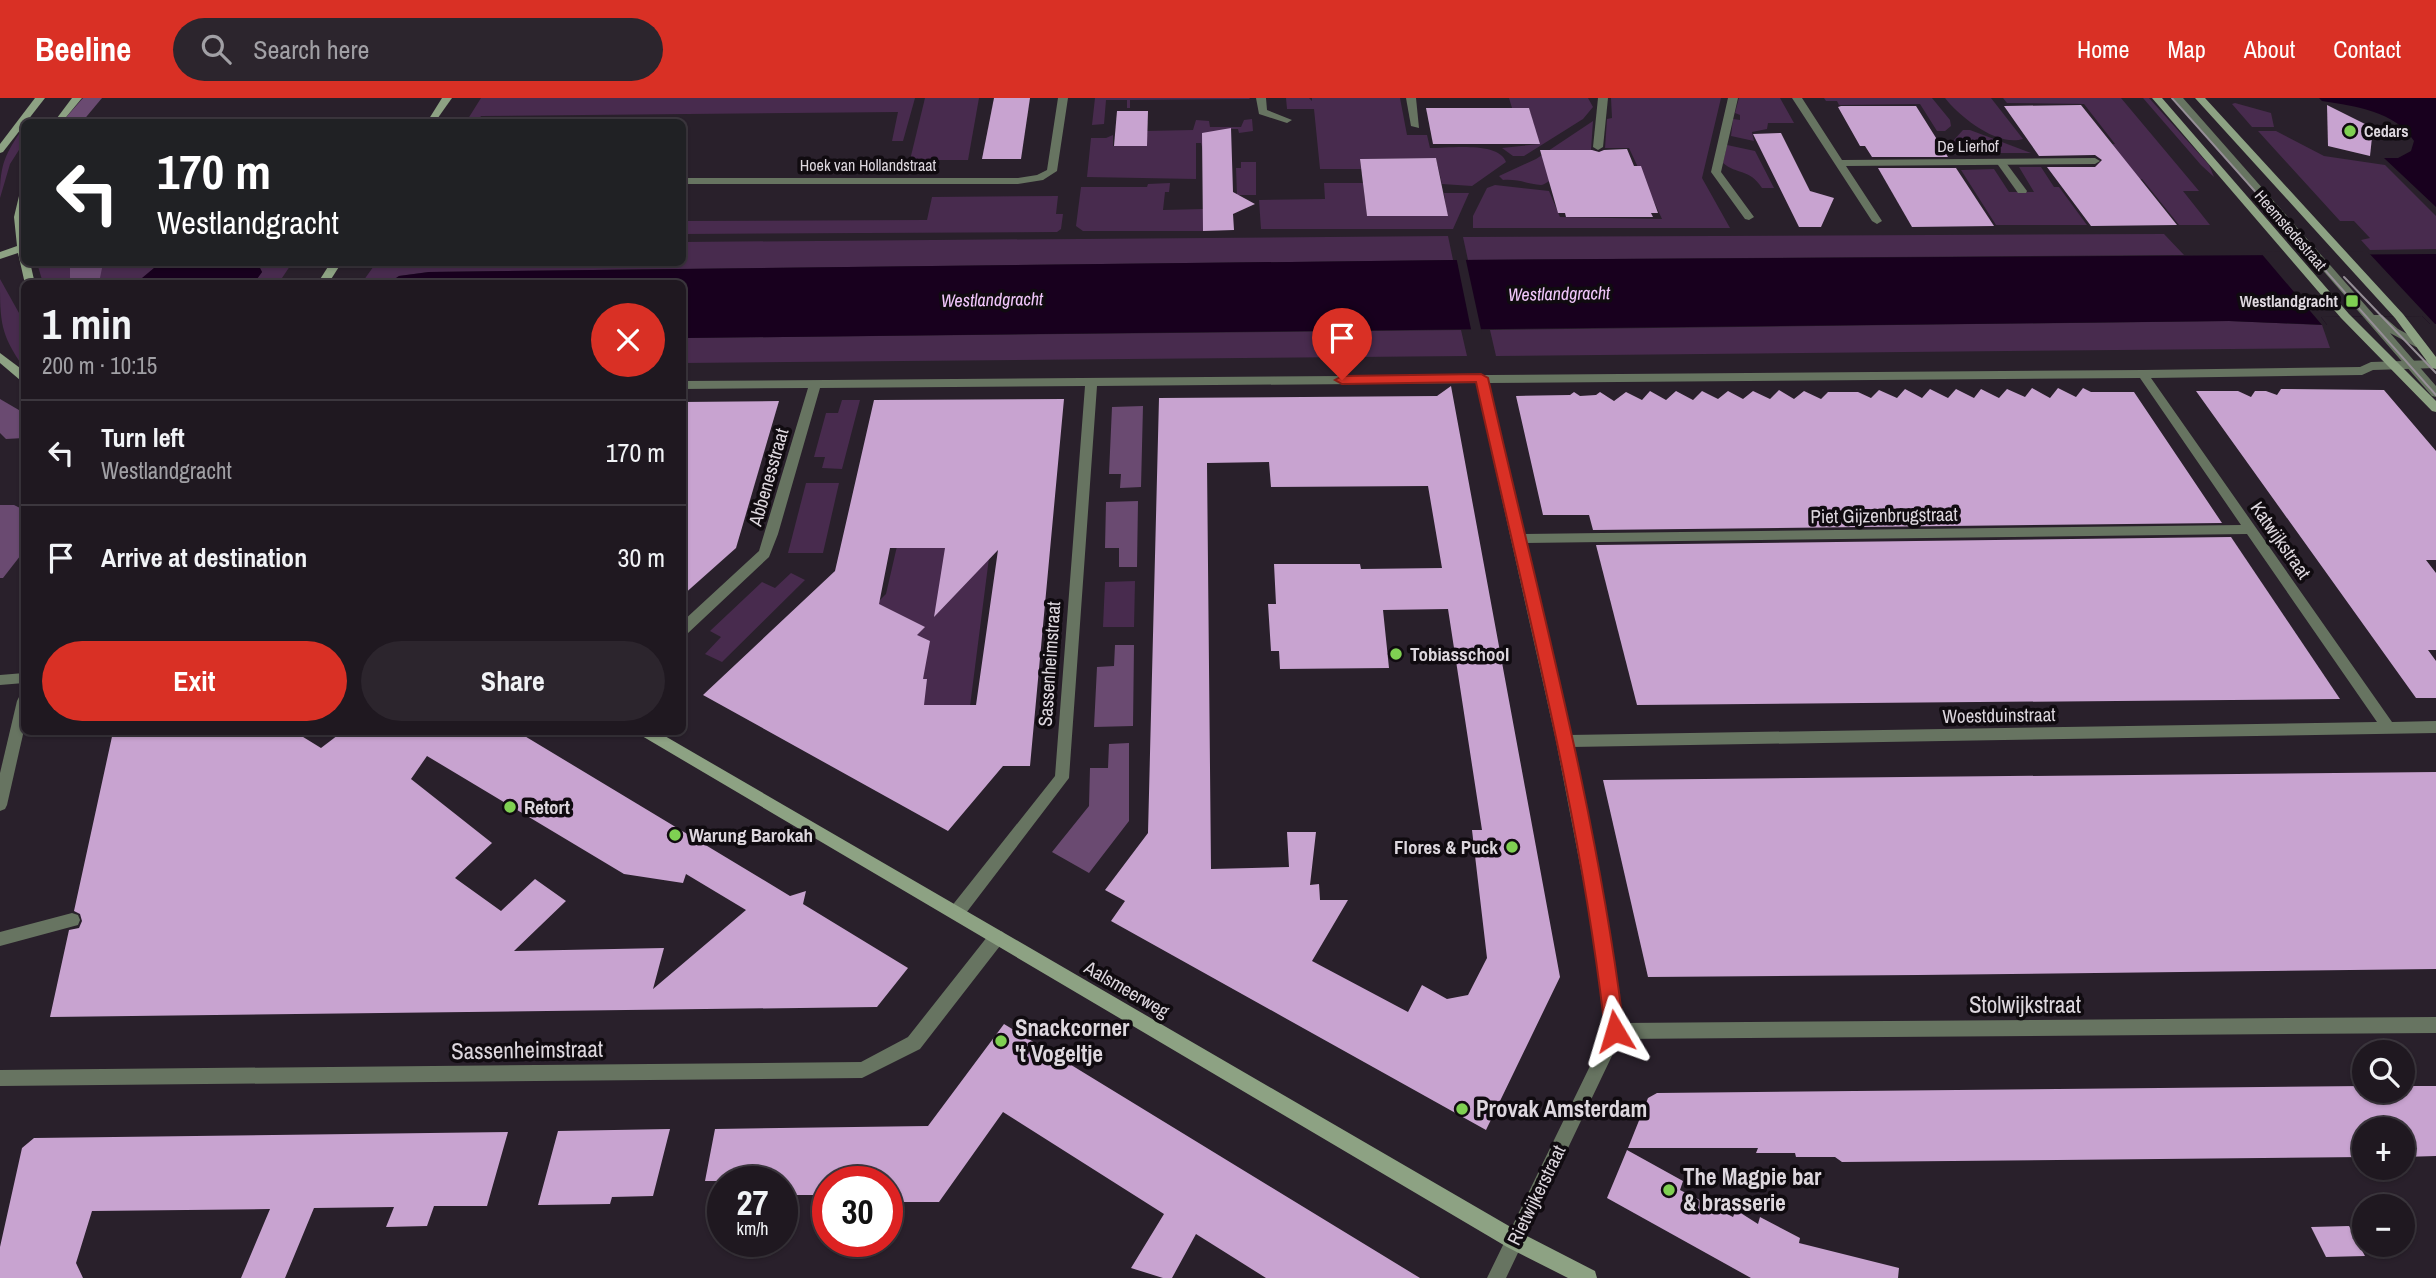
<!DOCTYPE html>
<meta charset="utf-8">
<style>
:root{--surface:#1f1820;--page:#2c252d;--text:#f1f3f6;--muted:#a1a0a5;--line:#3c373e;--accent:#d93025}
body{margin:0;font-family:"Archivo Narrow",sans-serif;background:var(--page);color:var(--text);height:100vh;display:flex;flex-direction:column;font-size:26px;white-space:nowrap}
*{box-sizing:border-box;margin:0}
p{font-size:23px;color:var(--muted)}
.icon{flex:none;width:38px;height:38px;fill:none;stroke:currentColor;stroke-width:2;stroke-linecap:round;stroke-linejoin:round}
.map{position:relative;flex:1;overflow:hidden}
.side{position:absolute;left:21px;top:182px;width:665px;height:455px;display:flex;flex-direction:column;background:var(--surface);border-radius:10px;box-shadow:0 2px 5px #0004,0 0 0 2px var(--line)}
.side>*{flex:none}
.banner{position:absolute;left:21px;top:21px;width:665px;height:147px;border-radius:10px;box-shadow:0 2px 5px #0004,0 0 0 2px var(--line);background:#202124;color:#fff;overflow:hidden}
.buttons{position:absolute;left:2352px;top:942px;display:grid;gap:14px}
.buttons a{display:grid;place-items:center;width:63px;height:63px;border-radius:50%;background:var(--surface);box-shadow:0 2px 5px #0004,0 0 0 2px var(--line);font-size:35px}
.speed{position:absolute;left:707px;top:1068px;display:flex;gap:14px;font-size:35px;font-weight:700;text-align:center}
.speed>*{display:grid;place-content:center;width:91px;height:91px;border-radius:50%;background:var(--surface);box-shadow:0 2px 5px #0004,0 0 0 2px var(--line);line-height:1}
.speed small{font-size:18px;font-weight:400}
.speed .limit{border:10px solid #d22;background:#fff;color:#111}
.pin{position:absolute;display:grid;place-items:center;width:60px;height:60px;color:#fff;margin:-72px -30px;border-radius:50% 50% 50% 0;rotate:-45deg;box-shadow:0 0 7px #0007}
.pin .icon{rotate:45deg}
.me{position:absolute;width:77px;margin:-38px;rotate:353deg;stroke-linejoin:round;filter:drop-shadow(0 0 5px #0008)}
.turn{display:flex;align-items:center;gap:24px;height:147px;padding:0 21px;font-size:32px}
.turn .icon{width:91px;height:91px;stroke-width:2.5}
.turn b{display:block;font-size:49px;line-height:60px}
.round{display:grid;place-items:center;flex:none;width:74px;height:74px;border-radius:37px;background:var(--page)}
.headline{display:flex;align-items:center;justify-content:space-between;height:119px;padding:0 21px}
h1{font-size:42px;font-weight:700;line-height:52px}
.primary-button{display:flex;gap:14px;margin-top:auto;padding:14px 21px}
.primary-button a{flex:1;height:80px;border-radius:42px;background:var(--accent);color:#fff;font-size:28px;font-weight:700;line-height:80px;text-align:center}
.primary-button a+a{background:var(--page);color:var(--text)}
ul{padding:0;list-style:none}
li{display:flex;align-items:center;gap:21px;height:105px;padding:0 21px;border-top:2px solid var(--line)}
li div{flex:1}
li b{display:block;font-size:26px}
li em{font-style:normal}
header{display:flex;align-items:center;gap:42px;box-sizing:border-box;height:98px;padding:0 35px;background:var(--accent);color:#fff}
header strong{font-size:33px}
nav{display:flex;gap:38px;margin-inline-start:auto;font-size:24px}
.search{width:490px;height:63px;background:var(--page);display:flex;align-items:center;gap:18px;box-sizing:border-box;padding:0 24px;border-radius:38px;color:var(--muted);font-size:26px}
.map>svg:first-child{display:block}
.green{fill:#482b4e}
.forest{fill:#6a4a71}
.water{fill:#18001e}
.pier{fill:#29202b}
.building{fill:#c8a3d0;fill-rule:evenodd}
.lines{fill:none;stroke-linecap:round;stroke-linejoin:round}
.lane{fill:#677461;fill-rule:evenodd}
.street{fill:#677461;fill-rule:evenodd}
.secondary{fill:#8da283;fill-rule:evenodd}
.tram{stroke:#968f97;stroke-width:2}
.route{fill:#d93025;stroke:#8d1f18;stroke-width:2}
.poi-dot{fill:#7fd052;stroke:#100b10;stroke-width:2.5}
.labels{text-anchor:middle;stroke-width:7;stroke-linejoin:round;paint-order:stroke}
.far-poi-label{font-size:16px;font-weight:bold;fill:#ddd7de;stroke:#100b10;text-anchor:start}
.far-street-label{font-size:16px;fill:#ddd7de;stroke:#100b10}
.far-water-label{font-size:18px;font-style:italic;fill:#f0c6fa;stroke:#100b10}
.street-label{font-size:19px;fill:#ddd7de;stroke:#100b10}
.poi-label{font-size:19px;font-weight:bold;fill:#ddd7de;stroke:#100b10;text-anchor:start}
.near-street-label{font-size:23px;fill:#ddd7de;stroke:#100b10}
.near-poi-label{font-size:23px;font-weight:bold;fill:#ddd7de;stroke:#100b10;text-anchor:start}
</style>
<header>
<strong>Beeline</strong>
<div class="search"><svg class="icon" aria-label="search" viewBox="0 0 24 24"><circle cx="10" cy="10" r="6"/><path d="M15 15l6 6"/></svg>Search here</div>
<nav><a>Home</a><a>Map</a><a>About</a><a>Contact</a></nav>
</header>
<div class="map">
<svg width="2436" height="1180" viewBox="0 0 2436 1180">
<rect width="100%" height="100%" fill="#29202b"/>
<g class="green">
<path d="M481,0h434l-12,43h-11l6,-29 -417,4 -4,6h-11z"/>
<path d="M925,0h54l-11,62h-58z"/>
<path d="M1095,0h154l1,1 -120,1v8h-3v-8h-21l-2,24 -12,1z"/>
<path d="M1286,0h23l3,3v-3h88l7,37h20l3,13c19,0 69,-7 76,14l-34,24 -30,-2 -6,-26 -76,1 1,10h-41l-6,-60h-27z"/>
<path d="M1509,0h79l5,9 -10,12 -59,37h-11l-11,-8 37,-4 -10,-36h-17z"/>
<path d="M1611,0h110l-19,80 28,50h-257v-12l14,-28 8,-3 54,6 11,26 102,2 -33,-71h-24l2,-29 5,-1z"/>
<path d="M1739,0h41l14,25h-26l-1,6 -15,3 2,9 -23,-5 2,-17 7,1v-5l-5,-2z"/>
<path d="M1824,0h108l18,22 1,6 -6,5h-8l-17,-27 -81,1 -2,-4h-11z"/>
<path d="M1945,0h46l32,41c-26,8 -63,-22 -78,-41z"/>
<path d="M2003,0h118l78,93h-16l27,34h-31l-37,-46 -24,-1 -25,-32 22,-2 -31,-40 -77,-1z"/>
<path d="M2143,0h6l60,67 5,12 -13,-12z"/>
<path d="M2235,5l36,10 3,14h-22l-20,-23z"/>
<path d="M1252,21l1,12 -14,2 -1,-4h-11l-24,22 -2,-8h-5v36l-109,-2 4,-39h15l7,-3v11h33v-15l47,-1 3,-10 13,1 1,6h31l3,-7z"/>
<path d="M1593,23l-2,29c-9,6 -43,35 -50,35 -13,-1 -22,-6 -38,-5l-4,-4 37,-17z"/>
<path d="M24,28v16l-14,22 -10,34c0,-35 5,-43 24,-72z"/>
<path d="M1963,32h7l61,23h-70l-8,-12z"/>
<path d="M2258,33h18l48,25 61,9 51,51v33l-66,1 -9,-10 9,-2 -16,-17h-14z"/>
<path d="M1727,47l28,6 19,37h-12c-13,-20 -25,-13 -39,-25z"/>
<path d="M1241,64h15v33h-19l-1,-27h5z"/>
<path d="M2019,69h22l13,20h5l28,38h-91l-35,-55 33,-1 15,23h25z"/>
<path d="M1170,85l-1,9h-4l-2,18 40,-1v22h-120l-7,-5 5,-39h66l1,-3z"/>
<path d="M1324,85h39l4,33h80l-3,-23h25l-16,36h-192l-2,-29 66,-1z"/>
<path d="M1058,98l-2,18h7l-2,15 -4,3 -374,2v-13l244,-1 5,-23z"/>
<path d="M2164,136l20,21 -716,5 -5,-23z"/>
<path d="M1448,138l5,24 -1024,12 -30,4 -11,7 -27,1 15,-21 306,-1 1,-20z"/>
<path d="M37,165h123l-24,21 -93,-1z"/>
<path d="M210,165h82l-14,21 -24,-1 8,-11 -3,-6z"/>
<path d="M0,181l24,43v46c-24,-34 -24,-46 -24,-89z"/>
<path d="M2229,223l93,4 8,23 -834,8 -6,-26z"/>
<path d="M1461,232l6,26 -784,7 -1,-25z"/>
<path d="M842,302h18l-18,69 -20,-1 3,-11h-11l12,-44h12z"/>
<path d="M1004,343l-39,304 -175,-56 96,-95 35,-152z"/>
<path d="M806,385h33l-16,70h-35z"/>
<path d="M791,475l14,7 -83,82 -17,-8 16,-17 -11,-6 52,-49 13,6z"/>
<path d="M1135,483l-1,46h-31l2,-45z"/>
</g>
<g class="forest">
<path d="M83,0h19l-20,24h-20z"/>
<path d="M70,165h33l-4,20h-29z"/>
<path d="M0,301l24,14v25l-18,1 -6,-6z"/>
<path d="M1143,308l-2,81 -21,1 1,-14h-12l3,-67z"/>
<path d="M1138,403l-1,66h-18v-19h-14l1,-46z"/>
<path d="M0,407h14l10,5v41l-21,27h-3z"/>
<path d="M1115,547h19l-1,81 -39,1 3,-60 17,-1z"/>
<path d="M1129,645v78l-40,52 -37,-21 37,-46 1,-38h18l1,-24z"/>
</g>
<g class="water">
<path d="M2319,0h117v109l-52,-49h14l13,-7 3,-10c-19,-30 -59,-35 -92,-40z"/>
<path d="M2436,156v70h-6l-8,-8 -101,1 6,8 -98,-4 -1546,17 -1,-54h-294l11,-8 30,-4 1024,-12z"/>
<path d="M210,165l49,3 3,6 -8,11h-118l24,-20z"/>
</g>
<g class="pier">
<path d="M2367,153l68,73h-5l-8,-8 -101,1 6,8h-5l-62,-73z"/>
<path d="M1456,158h9l17,78h-10z"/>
</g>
<g class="building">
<path d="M994,0h36l-9,61h-39z"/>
<path d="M2081,7l96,120 -86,1 -44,-59h48l7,-7 -7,-5 -56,1 -35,-50z"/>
<path d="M2327,7l46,23 -3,28 -42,-10z"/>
<path d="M1841,8h75l32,51h-76l-7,-11h-5l-22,-39z"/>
<path d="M1426,10h103l11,36h-107z"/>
<path d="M1117,13h31l-1,35h-33z"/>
<path d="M1231,30l2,64 22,12 -22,10 1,16 -31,1 -1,-98z"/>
<path d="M1781,35l29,58 24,7 -13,29h-22l-46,-93z"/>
<path d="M1627,51l7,17h7l17,47h-7l2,4h-87l-1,-4h-7l-18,-63h52l7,2 5,-2z"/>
<path d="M1436,60l12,58h-81l-7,-57z"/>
<path d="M1878,70h78l38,58 -82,1z"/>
<path d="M1451,288l109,591 -74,153 -375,-209 14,-20 -20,-11 43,-57 11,-435 278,-2zM1269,364l2,25 157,-1 14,82 -81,1 -1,-5h-86l2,40h-8l3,47h8l1,18 109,-1 -6,-58 65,-1 34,221h-10l15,128 -19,37 -21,4 -25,-14 -14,27 -96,-51 36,-61h-28l-1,-16 -9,1 6,-53h-29l2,35 -78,2 -4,-406z"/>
<path d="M2032,290l18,10 8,-10 18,9 7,-9 8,4h43l88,131 -629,7 -4,-15h-46l-27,-119 54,-1 4,-3 6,4 16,-1 4,-3 14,9 12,-9 16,8 8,-9 16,9 10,-9 17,9 9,-9 16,8 10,-8 15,8 10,-8 17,8 9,-9 15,9 10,-8 17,8 7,-7h30l13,6 8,-8 18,8 8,-9 17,9 8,-9 18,9 8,-9 18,9 7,-9 18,9 8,-9 18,8z"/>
<path d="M2281,291l103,1 52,61v109h-10l10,13v77h-8l8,11v37h-20l-220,-307h42l13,6 4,-6h11l11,4z"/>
<path d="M1064,301l-34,367h-27l-55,65 -245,-136 132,-124 39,-171zM890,450h55l-11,69 64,-67 -22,155h-52l3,-26h-4l7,-38 -13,-6 8,-8 -46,-23z"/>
<path d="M779,303l-43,147 -54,48v-194z"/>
<path d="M2231,439l109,162 -703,6 -41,-160z"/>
<path d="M113,634h182l26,16 21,-16h176l272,164 16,-5 -3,13 105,64 -31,39 -827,10 19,-87 10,-2 3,-7 -2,-7 -6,-3zM427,658l197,118 59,9 3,-9 60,36 -93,79 11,-41 -150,3 52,-50 -31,-22 -34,32 -46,-33 37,-35 -81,-64z"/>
<path d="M2436,674v197l-518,6 -270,2 -45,-197z"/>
<path d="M1004,926l234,143 182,111h-154l-70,-44 -24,44h-9l-32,-10 33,-54 -161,-102 -64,90h-52v-21h-59v14h-46v-14h-77l10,-52 213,-3z"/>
<path d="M2364,988v4h39v-4h33v70l-33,1v-28h-39v28l-522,5 -7,-5h-39l-1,-4h-39l2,-5h-130l20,-50 9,-5z"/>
<path d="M670,1031l-17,67 -41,1 -2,7 -72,1 20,-74z"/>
<path d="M508,1034l-21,74h-53l-7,20 -41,1 8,-20 -80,1 -29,70h-44l29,-69 -178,2 -16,52 7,15h-83v-31l22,-99 12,-10z"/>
<path d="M1627,1052l56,31 -3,9 53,27 3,-7 22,14 2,-7 40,21 -1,5 100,25 -1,10h-147l-144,-80z"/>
<path d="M2349,1128l16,30 -39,1 -15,-30z"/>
</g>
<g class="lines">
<g class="lane">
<path d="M1256,0h10l1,12 25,10 -5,3 -28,-9z"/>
<path d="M1406,0h10l3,30 -8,-2z"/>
<path d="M1598,0h10l-5,49 -5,3 -5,-3z"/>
<path d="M1728,0h10l-17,74 33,45 -5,3 -4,-1 -34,-47z"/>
<path d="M2173,0h10l191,217h8l16,14 26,14v4h-8l-26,-14 46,53v11l-4,-1z"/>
<path d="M1998,62h6l23,31 -1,2h-8l-22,-31z"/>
<path d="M72,815l6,2 2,5 -2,5 -78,21v-14z"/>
</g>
<g class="street">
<path d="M1058,0h10l-11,73 -14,9 -25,4h-336v-6h336l19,-3 10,-5z"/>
<path d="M1792,0h10l40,62 253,-2 5,3 -5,3 -249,2 36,55 -5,3 -5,-3z"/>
<path d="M2436,262v8l-63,2 -11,5 -211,3 241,344 44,-1v12l-865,14 43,211 8,65 814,-6v16l-816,6 -114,239h-19l120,-247 -9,-73 -42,-217 -80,-358 -379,3 -28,392 -106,139 -6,2 -6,-2 -2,-5 2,-5 104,-131 30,-390 -265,2 -42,146 -9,23 -82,77 -5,1v-13l77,-71 49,-163 -126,1v-8l1461,-11 217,-3 11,-5zM2140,280l101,147 -718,9 -35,-151zM2247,436l130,188 -808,13 -44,-192z"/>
<path d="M24,575v10l-24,2v-10z"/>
<path d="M24,597v35l-17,75 -2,4 -5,2v-38l17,-72 2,-4z"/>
<path d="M997,832l6,2 2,5 -2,5 -83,107 -58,29 -862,8v-16l861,-8 47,-25 83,-105z"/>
</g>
<g class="secondary">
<path d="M35,0h10l-42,54 -3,1v-9z"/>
<path d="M72,0h10l-20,24h-8z"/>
<path d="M442,0h10l-17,24h-8z"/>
<path d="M2152,0h10l187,216 87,87v11l-4,-1 -91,-93z"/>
<path d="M2195,0h10l198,216 33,43v12l-4,-1 -37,-50z"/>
<path d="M24,95v69h6l5,22h-10l-7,-31 -18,6v-7l17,-6 -3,-29 5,-21z"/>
<path d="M331,164h11l-14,22h-11z"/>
<path d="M0,255l24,18v10l-4,-1 -20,-17z"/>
<path d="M640,634h18l863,501 74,38 2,7h-29l-61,-31 -865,-511z"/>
</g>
<g class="tram">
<path d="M2172,0l264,297"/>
<path d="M2344,179l92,96"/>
</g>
</g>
<path class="route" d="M1481,276l7,4c49,214 110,435 136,653l-3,6 -6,3 -7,-3 -3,-6c-24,-217 -82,-436 -129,-649l-134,2 -7,-4 7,-4z"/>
<g class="poi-dot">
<circle cx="2350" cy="33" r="7"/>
<rect x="2345" y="196" width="14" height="14" rx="3.5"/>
<circle cx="1396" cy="556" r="7"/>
<circle cx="510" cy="709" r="7"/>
<circle cx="675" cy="737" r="7"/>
<circle cx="1512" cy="749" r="7"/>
<circle cx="1001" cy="943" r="7"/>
<circle cx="1462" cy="1011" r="7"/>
<circle cx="1669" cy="1092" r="7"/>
</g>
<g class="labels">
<g class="far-poi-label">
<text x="2364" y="39">Cedars</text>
<text x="2338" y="209" text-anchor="end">Westlandgracht</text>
</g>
<g class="far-street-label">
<text x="1968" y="54">De Lierhof</text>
<text x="868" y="73">Hoek van Hollandstraat</text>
<text transform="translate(2291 132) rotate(49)" y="6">Heemstedestraat</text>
</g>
<g class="far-water-label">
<text transform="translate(1559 196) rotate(-1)" y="6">Westlandgracht</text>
<text transform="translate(992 202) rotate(-1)" y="6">Westlandgracht</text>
</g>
<g class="street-label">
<text transform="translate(768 379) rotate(-74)" y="7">Abbenesstraat</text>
<text transform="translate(1884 417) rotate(-1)" y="7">Piet Gijzenbrugstraat</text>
<text transform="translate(2281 442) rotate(55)" y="7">Katwijkstraat</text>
<text transform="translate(1049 566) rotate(-86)" y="7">Sassenheimstraat</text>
<text transform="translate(1999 617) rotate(-1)" y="7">Woestduinstraat</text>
<text transform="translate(1127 891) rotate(30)" y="7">Aalsmeerweg</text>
<text transform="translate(1536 1097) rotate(-64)" y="7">Rietwijkerstraat</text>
</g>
<g class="poi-label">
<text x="1410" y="563">Tobiasschool</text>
<text x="524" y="716">Retort</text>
<text x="689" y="744">Warung Barokah</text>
<text x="1498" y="756" text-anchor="end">Flores &amp; Puck</text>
</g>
<g class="near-street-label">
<text x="2025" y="915">Stolwijkstraat</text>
<text transform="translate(527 952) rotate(-1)" y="8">Sassenheimstraat</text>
</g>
<g class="near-poi-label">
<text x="1015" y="938">Snackcorner<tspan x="1015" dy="26">'t Vogeltje</tspan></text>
<text x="1476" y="1019">Provak Amsterdam</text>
<text x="1683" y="1087">The Magpie bar<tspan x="1683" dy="26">&amp; brasserie</tspan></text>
</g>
</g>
</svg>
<div class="buttons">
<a><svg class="icon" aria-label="search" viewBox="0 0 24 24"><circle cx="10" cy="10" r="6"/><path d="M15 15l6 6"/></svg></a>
<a>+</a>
<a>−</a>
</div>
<div class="speed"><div>27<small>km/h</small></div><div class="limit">30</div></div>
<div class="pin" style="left:1342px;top:282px;background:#d93025"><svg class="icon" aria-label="arrive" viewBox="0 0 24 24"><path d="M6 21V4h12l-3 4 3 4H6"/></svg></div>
<svg class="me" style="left:1615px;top:933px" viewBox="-20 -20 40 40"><path d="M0-17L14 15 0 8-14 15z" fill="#d93025" stroke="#fff" stroke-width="4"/></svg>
<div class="banner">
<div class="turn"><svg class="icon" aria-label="left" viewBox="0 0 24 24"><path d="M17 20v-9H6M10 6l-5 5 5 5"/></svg><div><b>170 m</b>Westlandgracht</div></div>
</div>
<section class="side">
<div class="headline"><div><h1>1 min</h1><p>200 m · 10:15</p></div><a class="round" style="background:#d93025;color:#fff"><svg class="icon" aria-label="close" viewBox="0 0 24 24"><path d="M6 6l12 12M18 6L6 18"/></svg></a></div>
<ul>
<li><svg class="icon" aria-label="left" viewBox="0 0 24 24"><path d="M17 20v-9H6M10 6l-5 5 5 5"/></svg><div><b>Turn left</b><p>Westlandgracht</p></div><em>170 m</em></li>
<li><svg class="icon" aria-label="arrive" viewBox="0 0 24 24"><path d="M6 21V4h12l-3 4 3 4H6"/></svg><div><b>Arrive at destination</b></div><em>30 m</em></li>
</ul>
<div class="primary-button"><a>Exit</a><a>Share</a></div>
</section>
</div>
